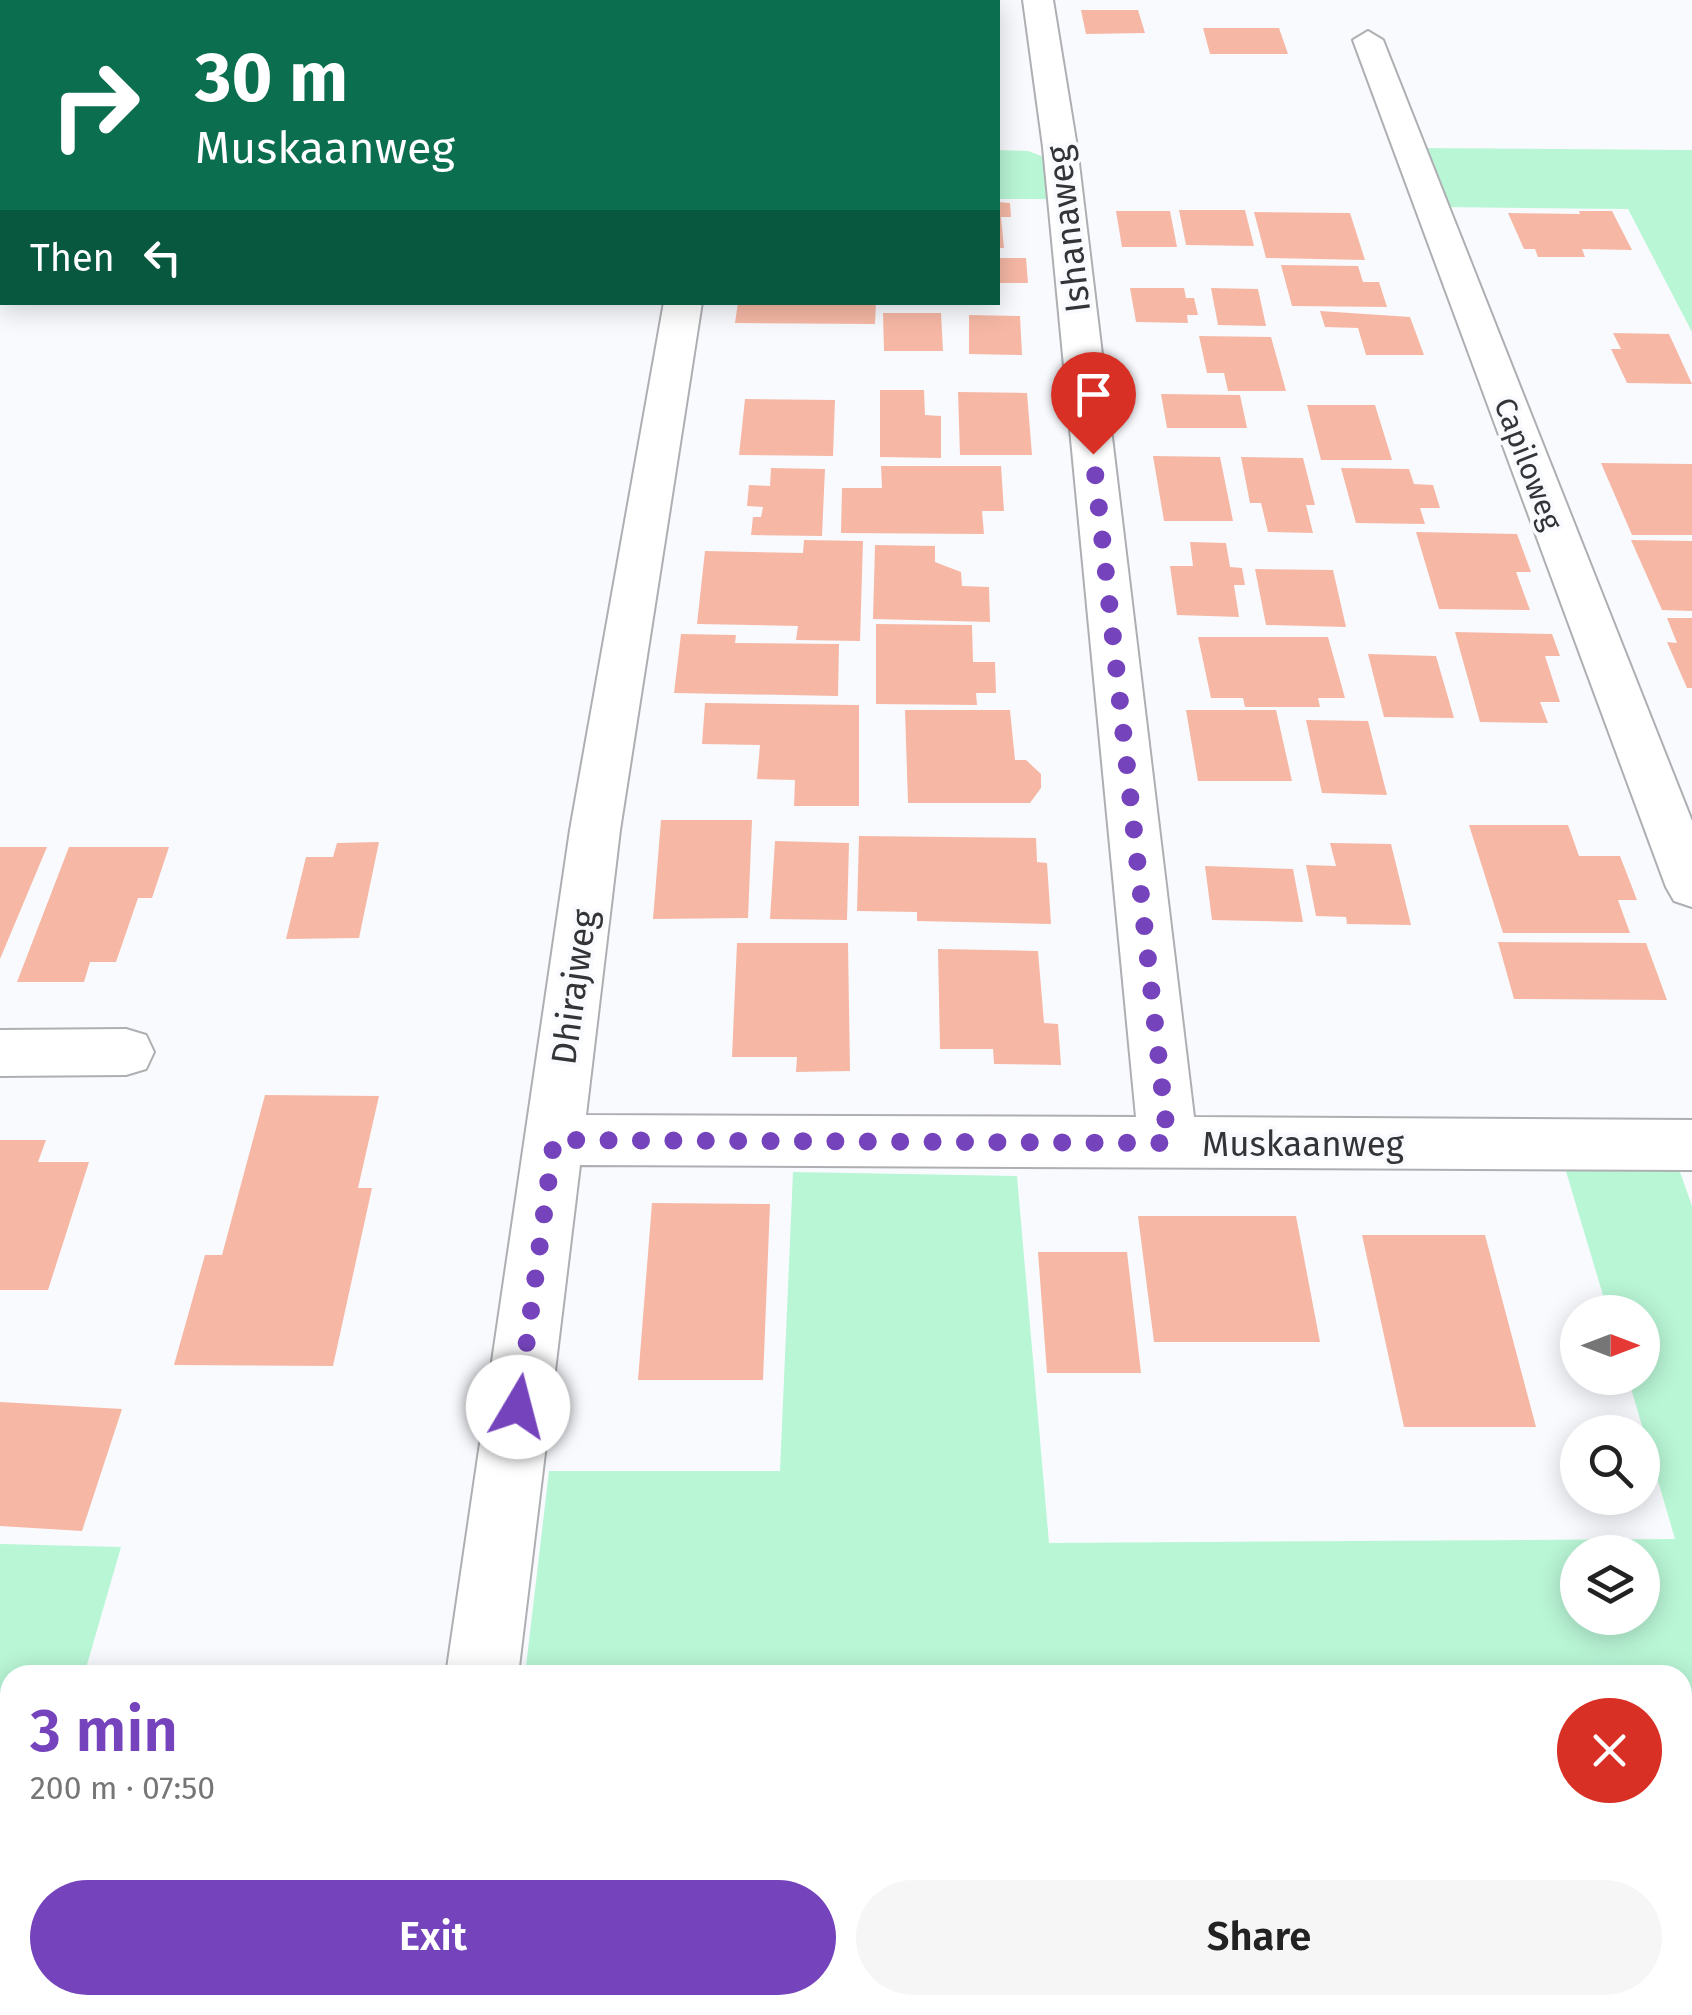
<!DOCTYPE html>
<meta charset="utf-8">
<style>
:root{--surface:#fff;--page:#f6f6f6;--text:#222;--muted:#767676;--accent:#7544bc}
body{margin:0;font-family:"Fira Sans",sans-serif;background:var(--page);color:var(--text);height:100vh;display:flex;flex-direction:column;font-size:38px;white-space:nowrap}
*{box-sizing:border-box;margin:0}
p{font-size:32px;color:var(--muted)}
.icon{flex:none;width:55px;height:55px;fill:none;stroke:currentColor;stroke-width:2;stroke-linecap:round;stroke-linejoin:round}
.map{position:relative;flex:1;overflow:hidden}
.drawer{position:absolute;left:0px;top:1665px;width:1692px;height:350px;display:flex;flex-direction:column;background:var(--surface);border-radius:30px 30px 0 0;box-shadow:0 5px 25px #0003}
.drawer>*{flex:none}
.banner{position:absolute;left:0px;top:0px;width:1000px;height:305px;box-shadow:0 5px 25px #0003;background:#0b6e4f;color:#fff;overflow:hidden}
.needle{width:65px;rotate:90deg}
.tools{position:absolute;left:1560px;top:1295px;display:grid;gap:20px}
.tools a{display:grid;place-items:center;width:100px;height:100px;border-radius:50%;background:var(--surface);box-shadow:0 5px 25px #0003;font-size:50px}
.pin{position:absolute;display:grid;place-items:center;width:85px;height:85px;color:#fff;margin:-102px -42px;border-radius:50% 50% 50% 0;rotate:-45deg;box-shadow:0 0 10px #0007}
.pin .icon{rotate:45deg}
.me{position:absolute;width:110px;margin:-55px;rotate:8deg;stroke-linejoin:round;filter:drop-shadow(0 0 8px #0008)}
.turn{display:flex;align-items:center;gap:35px;height:210px;padding:0 30px;font-size:45px}
.turn .icon{width:130px;height:130px;stroke-width:2.5}
.turn b{display:block;font-size:70px;line-height:85px}
.then{display:flex;align-items:center;height:95px;padding:0 30px;background:#0003;gap:20px;font-size:38px}
.round{display:grid;place-items:center;flex:none;width:105px;height:105px;border-radius:52px;background:var(--page)}
.headline{display:flex;align-items:center;justify-content:space-between;height:170px;padding:0 30px}
h1{font-size:60px;font-weight:600;line-height:75px;color:var(--accent)}
.button{display:flex;gap:20px;margin-top:auto;padding:20px 30px}
.button a{flex:1;height:115px;border-radius:60px;background:var(--accent);color:#fff;font-size:40px;font-weight:600;line-height:115px;text-align:center}
.button a+a{background:var(--page);color:var(--text)}
.map>svg:first-child{display:block}
.green{fill:#b9f6d6;fill-rule:evenodd}
.building{fill:#f6b8a5}
.lines{fill:none;stroke-linecap:round;stroke-linejoin:round}
.street-casing{stroke:#aeafb2;stroke-width:4}
.street{fill:#fff;fill-rule:evenodd}
.route{stroke:#7544bc;stroke-width:18;stroke-dasharray:0 32.4}
.labels{text-anchor:middle;stroke-width:8;stroke-linejoin:round;paint-order:stroke}
.far-street-label{font-size:30px;fill:#343436;stroke:#f9fafe}
.street-label{font-size:35px;fill:#343436;stroke:#f9fafe}
</style>
<div class="map">
<svg width="1692" height="2015" viewBox="0 0 1692 2015">
<rect width="100%" height="100%" fill="#f9fafe"/>
<g class="green">
<path d="M1418,148l274,2v182l-64,-123 -187,-2z"/>
<path d="M998,150l30,1 16,6 11,42h-57z"/>
<path d="M1565,1168l114,1 13,37v755h-10v-286h-1157l24,-204h231l13,-299 224,4 32,367 626,-4 -47,-161h14v-66h-34zM1578,1552h64v66h-64z"/>
<path d="M0,1544l121,3 -37,128h-74v201h-10z"/>
</g>
<g class="building">
<path d="M1081,10h57l7,23 -59,1z"/>
<path d="M1203,28h76l9,26h-78z"/>
<path d="M998,202l12,1 1,14h-10l3,31h-6z"/>
<path d="M1179,210h66l9,36 -68,-1z"/>
<path d="M1116,211h54l7,36h-55z"/>
<path d="M1579,211h33l20,39 -50,-1 3,8h-47l-3,-8h-11l-16,-36 72,1z"/>
<path d="M1254,212l96,1 15,47 -99,-2z"/>
<path d="M998,258h28l2,25h-30z"/>
<path d="M1281,265l77,1 5,16h16l8,25 -95,-1z"/>
<path d="M1130,288h54l2,10h8l4,17h-11l1,8 -52,-1z"/>
<path d="M1211,288l47,1 8,37 -48,-1z"/>
<path d="M738,302h138l-1,22 -140,-1z"/>
<path d="M1320,311l90,6 14,38h-58l-8,-27 -33,-1z"/>
<path d="M883,313h58l2,38h-59z"/>
<path d="M969,315l51,1 2,39 -53,-1z"/>
<path d="M1613,333l56,1 23,50 -65,-1 -16,-34h10z"/>
<path d="M1199,336l72,1 15,54h-58l-4,-18h-17z"/>
<path d="M880,390h44l1,25 16,1v42l-61,-1z"/>
<path d="M958,392l69,1 5,62h-72z"/>
<path d="M1161,394l79,1 7,33h-80z"/>
<path d="M745,399l90,1 -2,56 -94,-1z"/>
<path d="M1307,405h68l17,55h-71z"/>
<path d="M1153,456l67,1 13,64h-69z"/>
<path d="M1241,457l62,1 12,47h-9l7,28 -45,-1 -7,-29h-11z"/>
<path d="M1601,463l91,1v71h-60z"/>
<path d="M881,466h120l3,45h-22l2,23 -143,-1 1,-45h40z"/>
<path d="M771,468l54,1 -3,67 -71,-1 2,-18h8l2,-10 -16,-1 2,-21 21,1z"/>
<path d="M1341,468l68,1 5,15 19,1 7,23h-20l5,16 -69,-1z"/>
<path d="M1416,532l101,2 14,38h-15l14,38 -91,-1z"/>
<path d="M804,540l59,1 -3,100 -64,-1 2,-14 -101,-2 8,-73 98,2z"/>
<path d="M1631,540l61,1v70l-30,-1z"/>
<path d="M1190,542l36,1 4,24 12,1 3,17h-11l5,32 -62,-2 -7,-49h23z"/>
<path d="M875,545l60,1v16l26,10 1,14 27,1 1,35 -117,-3z"/>
<path d="M1255,569l78,1 13,57 -80,-2z"/>
<path d="M1667,618h25v70h-5l-20,-46 10,1z"/>
<path d="M876,624l96,1 1,37h22l1,31h-20l1,12 -101,-1z"/>
<path d="M1455,632l97,2 8,22h-15l15,46h-20l8,21 -68,-1z"/>
<path d="M681,634l55,1 -1,8 104,1 -1,52 -164,-3z"/>
<path d="M1198,637h130l17,61h-27l2,9h-75l-2,-9h-32z"/>
<path d="M1368,654l68,2 18,62 -70,-1z"/>
<path d="M705,703l154,2v101h-65l1,-26 -38,-1 3,-34 -58,-1z"/>
<path d="M905,710h105l5,50h11l15,14v14l-11,15h-122z"/>
<path d="M1186,710h90l16,71h-94z"/>
<path d="M1306,720l62,1 19,74 -65,-2z"/>
<path d="M661,820h91l-4,98 -95,1z"/>
<path d="M1469,825h99l11,31h41l17,44h-19l12,33h-127z"/>
<path d="M859,836l177,2 1,24 10,1 4,61 -134,-3v-9l-60,-1z"/>
<path d="M775,841l74,2 -2,77 -77,-1z"/>
<path d="M379,842l-20,96 -73,1 20,-82h27l4,-14z"/>
<path d="M1330,843l61,1 20,81 -64,-1 -1,-7 -30,-1 -10,-51 30,1z"/>
<path d="M0,847h47l-47,112z"/>
<path d="M69,847h100l-17,51h-14l-22,64h-26l-6,20h-67z"/>
<path d="M1205,866l88,3 10,53 -91,-2z"/>
<path d="M1498,942l148,1 21,57 -153,-1z"/>
<path d="M737,943h111l2,128 -54,1 1,-15h-65z"/>
<path d="M938,949l100,2 6,72 14,1 3,41 -67,-1 -1,-15h-53z"/>
<path d="M265,1095l114,1 -21,92h14l-39,178 -159,-1 31,-110h17z"/>
<path d="M0,1140h46l-8,22h51l-41,128h-48z"/>
<path d="M652,1203l118,1 -7,176h-125z"/>
<path d="M1138,1216h158l24,126h-166z"/>
<path d="M1362,1235h123l51,192h-132z"/>
<path d="M1038,1252h89l14,121h-94z"/>
<path d="M0,1402l122,7 -40,122 -82,-5z"/>
</g>
<g class="lines">
<g class="street-casing">
<g id="street">
<path d="M711,0h30v2h-29z"/>
<path d="M1023,0h30l24,147 117,970 498,3v50l-1112,-5 -62,510h-72l124,-845 94,-528h38l-82,528 -34,285 550,2 -93,-970z"/>
<path d="M1368,31l15,9 309,781v86l-18,-6 -8,-14 -313,-847z"/>
<rect x="0" y="63" width="2" height="18"/>
<path d="M126,1029l20,6 8,17 -8,17 -20,6 -126,1v-46z"/>
<path d="M1682,1963h10v52h-45l-4,-10h39z"/>
<path d="M0,1968h10v37h270l4,10h-284z"/>
<path d="M397,2005h80l-1,10h-80z"/>
<path d="M818,2005h782l-4,10h-782z"/>
</g>
</g>
<use href="#street" class="street"/>
</g>
<g class="lines">
<path class="route" d="M518,1407l36,-267 614,3 -75,-689"/>
</g>
<g class="labels">
<g class="far-street-label">
<text transform="translate(1528 464) rotate(69)" y="10">Capiloweg</text>
</g>
<g class="street-label">
<text transform="translate(1068 229) rotate(-97)" y="12">Ishanaweg</text>
<text transform="translate(574 987) rotate(-82)" y="12">Dhirajweg</text>
<text x="1303" y="1156">Muskaanweg</text>
</g>
</g>
</svg>
<div class="tools">
<a><svg class="needle" viewBox="-14 -14 28 28"><path d="M0-13l5 13h-10z" fill="#e53935"/><path d="M0 13l5-13h-10z" fill="#767676"/></svg></a>
<a><svg class="icon" aria-label="search" viewBox="0 0 24 24"><circle cx="10" cy="10" r="6"/><path d="M15 15l6 6"/></svg></a>
<a><svg class="icon" aria-label="layers" viewBox="0 0 24 24"><path d="M12 4l9 5-9 5-9-5zM3 14l9 5 9-5"/></svg></a>
</div>
<div class="pin" style="left:1093px;top:454px;background:#d93025"><svg class="icon" aria-label="arrive" viewBox="0 0 24 24"><path d="M6 21V4h12l-3 4 3 4H6"/></svg></div>
<svg class="me" style="left:518px;top:1407px" viewBox="-20 -20 40 40"><circle r="19" fill="#fff"/><path d="M0-13L10 11 0 6-10 11z" fill="#7544bc"/></svg>
<div class="banner">
<div class="turn"><svg class="icon" aria-label="right" viewBox="0 0 24 24"><path d="M7 20v-9h11M14 6l5 5-5 5"/></svg><div><b>30 m</b>Muskaanweg</div></div>
<div class="then">Then<svg class="icon" aria-label="left" viewBox="0 0 24 24"><path d="M17 20v-9H6M10 6l-5 5 5 5"/></svg></div>
</div>
<section class="drawer">
<div class="headline"><div><h1>3 min</h1><p>200 m · 07:50</p></div><a class="round" style="background:#d93025;color:#fff"><svg class="icon" aria-label="close" viewBox="0 0 24 24"><path d="M6 6l12 12M18 6L6 18"/></svg></a></div>
<div class="button"><a>Exit</a><a>Share</a></div>
</section>
</div>
